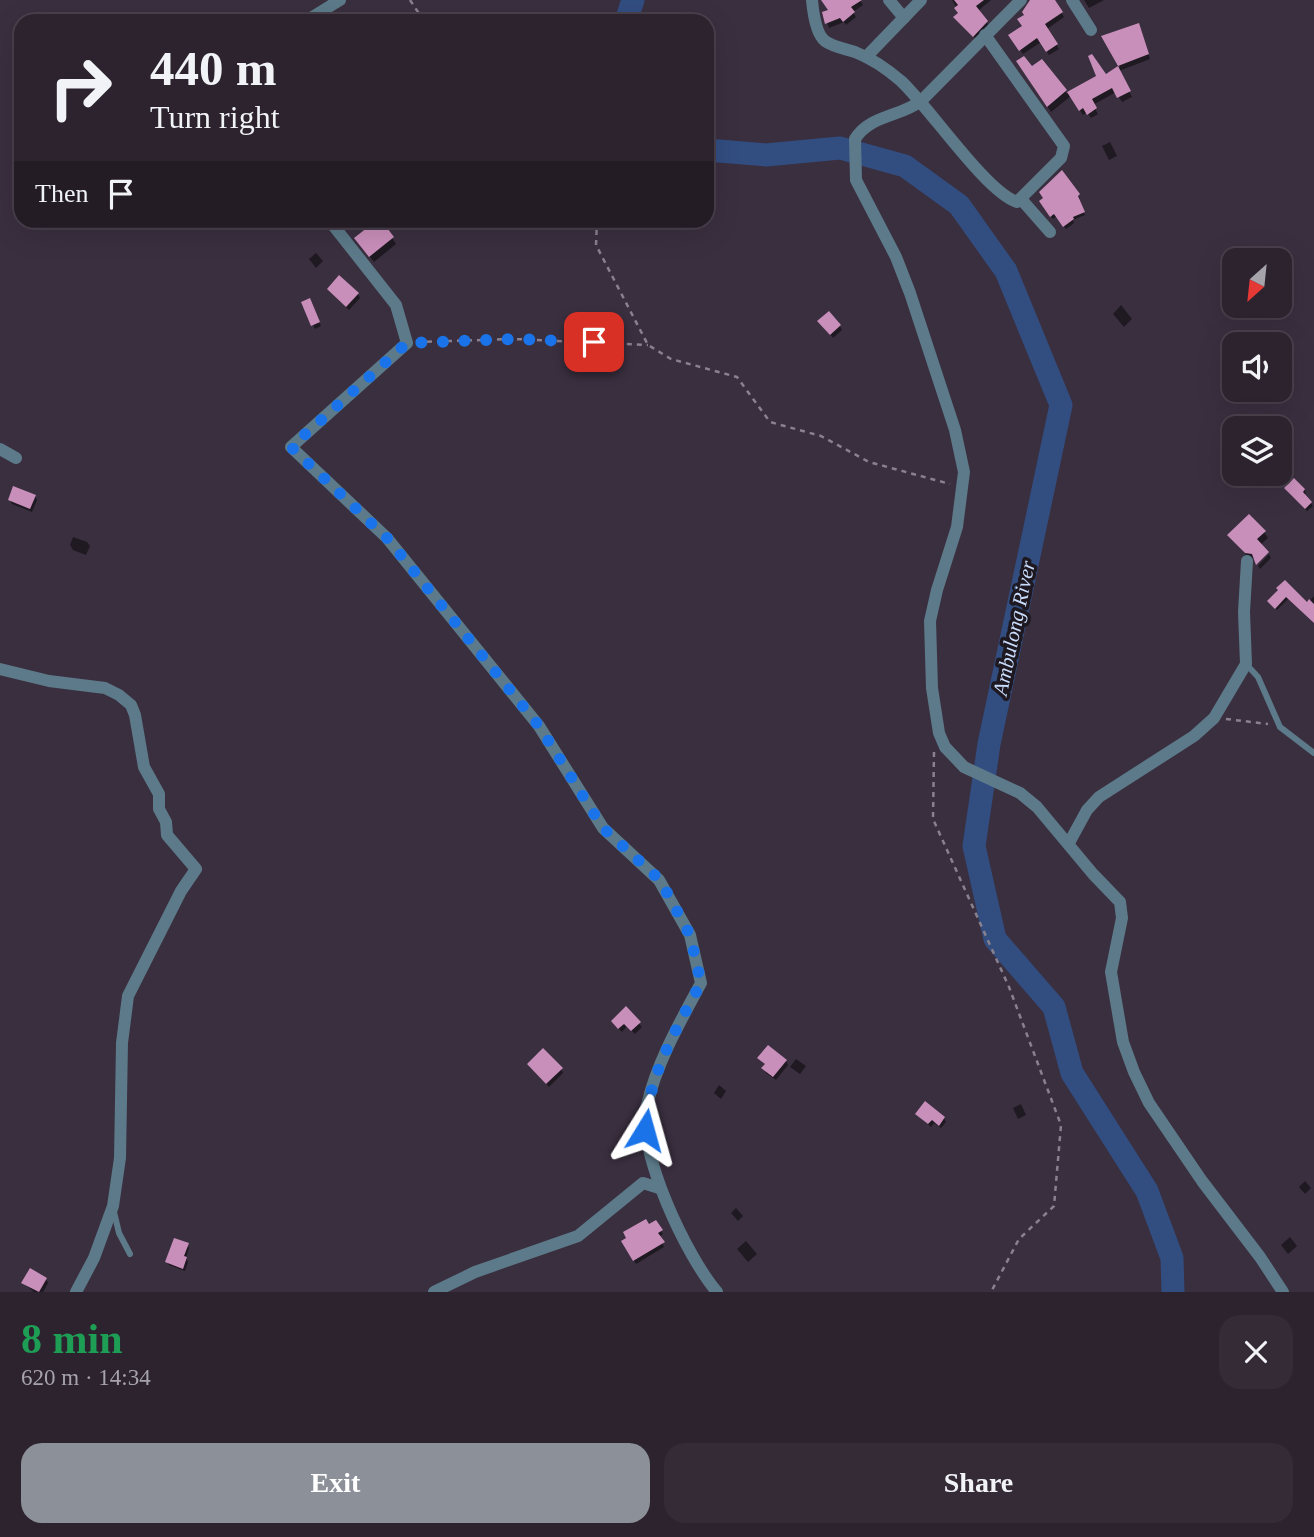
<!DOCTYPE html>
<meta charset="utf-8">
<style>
:root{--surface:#2c232f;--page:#342b37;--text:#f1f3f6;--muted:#a6a4aa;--line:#48404b;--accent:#8c9099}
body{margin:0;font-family:Georgia,serif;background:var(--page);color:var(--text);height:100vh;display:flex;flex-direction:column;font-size:26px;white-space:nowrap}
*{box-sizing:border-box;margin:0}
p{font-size:23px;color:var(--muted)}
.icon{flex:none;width:38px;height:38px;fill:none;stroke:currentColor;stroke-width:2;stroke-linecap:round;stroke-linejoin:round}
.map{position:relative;height:1292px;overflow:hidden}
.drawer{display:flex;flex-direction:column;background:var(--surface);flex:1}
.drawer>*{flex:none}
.top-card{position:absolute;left:14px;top:14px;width:700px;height:214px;border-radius:21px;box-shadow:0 7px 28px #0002,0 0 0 2px var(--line);background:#2c232f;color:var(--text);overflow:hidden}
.needle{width:46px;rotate:207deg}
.fabs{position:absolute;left:1222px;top:248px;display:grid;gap:14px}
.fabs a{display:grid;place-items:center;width:70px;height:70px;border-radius:14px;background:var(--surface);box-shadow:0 7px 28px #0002,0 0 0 2px var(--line);font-size:35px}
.pin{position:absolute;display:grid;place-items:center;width:60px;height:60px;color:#fff;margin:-30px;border-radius:14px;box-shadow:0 4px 10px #0006}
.me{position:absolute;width:77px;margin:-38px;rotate:8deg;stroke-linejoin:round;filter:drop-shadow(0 0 5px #0008)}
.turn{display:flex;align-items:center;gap:24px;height:147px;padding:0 21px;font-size:32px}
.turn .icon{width:91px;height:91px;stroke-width:2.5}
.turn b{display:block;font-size:49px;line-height:60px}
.then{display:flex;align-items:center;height:66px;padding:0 21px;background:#0003;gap:14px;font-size:26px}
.round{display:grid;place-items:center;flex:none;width:74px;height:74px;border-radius:21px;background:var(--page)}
.head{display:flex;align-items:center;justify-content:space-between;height:119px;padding:0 21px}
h1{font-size:42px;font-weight:800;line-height:52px;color:#1e9e55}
.primary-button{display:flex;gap:14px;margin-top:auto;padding:14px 21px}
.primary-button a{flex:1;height:80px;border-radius:21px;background:var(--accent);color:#fff;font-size:28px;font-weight:800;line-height:80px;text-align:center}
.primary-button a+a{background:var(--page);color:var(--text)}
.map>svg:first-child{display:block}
.shadow{fill:#0007}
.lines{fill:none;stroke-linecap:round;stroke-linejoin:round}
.river{stroke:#324d80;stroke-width:23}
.building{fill:#c98fbb}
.path{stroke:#8a818e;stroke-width:2.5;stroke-dasharray:5 5;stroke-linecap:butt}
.service{stroke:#5c7a89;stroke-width:6}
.minor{stroke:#5c7a89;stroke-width:12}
.route{stroke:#1a73e8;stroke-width:12;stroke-dasharray:0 21.6}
.labels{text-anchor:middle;stroke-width:7;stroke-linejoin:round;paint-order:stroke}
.water-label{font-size:21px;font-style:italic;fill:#c9dcfc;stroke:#1e1921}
</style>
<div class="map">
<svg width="1314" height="1292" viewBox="0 0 1314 1292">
<rect width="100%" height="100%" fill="#3a2f3f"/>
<g class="shadow">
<path d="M824,0h36l3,5 -10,7 3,5 -10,8 -2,-3 -15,6 -5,-15 6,-2z"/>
<path d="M952,0h39l-13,11 11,15 -13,14z"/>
<path d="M1031,0h22l11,17 -17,12 12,20 -10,6 -8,-13 -18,12 -12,-18 13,-9z"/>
<path d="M1084,0h20l-15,8z"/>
<path d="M1141,30l9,29 -31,12 13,26 -10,5 -6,-10 -23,13 5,9 -7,4 -4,-6 -4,3 -12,-19 -20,16 -29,-44 10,1 9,-8 26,33 53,-27 -16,-30z"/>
<path d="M18,102l3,1v26l-5,-5 3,-6 -7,-6z"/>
<path d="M1110,142l7,14 -8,4 -7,-14z"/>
<path d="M1062,172l18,26 -2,2 7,15 -12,5 1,3 -8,6 -9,-13 -4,3 -12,-18z"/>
<path d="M413,220h13l-8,7z"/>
<path d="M392,238l4,6 -22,18 -13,-17z"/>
<path d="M316,253l7,8 -7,7 -7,-9z"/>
<path d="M329,290l29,4 2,4 -11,12z"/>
<path d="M311,304l10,22 -6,3 -2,-4z"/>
<path d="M1121,305l11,14 -8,8 -11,-13z"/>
<path d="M822,325l18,1 2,4 -9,8z"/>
<path d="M1304,490l2,3 -2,2 9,11 -6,5 -20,-20z"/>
<path d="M35,496l2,4 -5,12 -20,-8 -2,-4z"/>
<path d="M1264,532l4,6 -8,7 -4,14 -7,-1 -19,-22z"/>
<path d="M73,537l14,5 3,4 -4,9 -13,-5 -3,-5z"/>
<path d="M1269,554l2,4 -11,11 -2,-3z"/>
<path d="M1280,591l27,13 7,-8v26l-26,-23 -11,11 -6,-6z"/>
<path d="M626,1009l16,18 -7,7 -8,-8 -5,6 -7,-7z"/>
<path d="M759,1058l27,3 2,4 -12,15 -10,-7 -2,-5 2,-3z"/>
<path d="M796,1059l10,7 -6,8 -10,-7z"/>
<path d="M531,1068l30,1 2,4 -14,14z"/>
<path d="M719,1085l7,6 -5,8 -7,-6z"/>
<path d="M1021,1104l5,11 -8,4 -5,-11z"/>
<path d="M917,1114l27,4 2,4 -5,6 -7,-5 -3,4z"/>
<path d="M1305,1181l6,7 -6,6 -6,-7z"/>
<path d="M736,1208l7,8 -5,5 -7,-8z"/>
<path d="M655,1222l8,12 -4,3 5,10 -28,17 -13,-23z"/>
<path d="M1290,1237l7,9 -9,8 -7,-9z"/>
<path d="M746,1241l11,13 -9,8 -11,-13z"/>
<path d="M187,1244l2,4 -3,10 2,4 -3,9 -16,-6 -2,-3z"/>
<path d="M46,1279l2,4 -5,9h-9l-11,-9z"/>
</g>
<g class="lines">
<g class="river">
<path d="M626,21l7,-21"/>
<path d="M707,150l59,5 74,-7 65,18 54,39 47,66 55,134 -72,339 -15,102 21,93 59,68 18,66 75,118 25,67 1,34"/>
</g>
</g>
<g class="building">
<path d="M821,0h41l-11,7 4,5 -12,10 -3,-4 -15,6 -3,-12 6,-2z"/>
<path d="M954,0h30l-8,6 12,15 -15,16 -20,-20 5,-4 -4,-5 4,-3z"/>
<path d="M1030,0h25l8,12 -18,12 13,20 -12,8 -9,-14 -18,13 -11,-16 14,-9 -5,-7 7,-4 -2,-3z"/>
<path d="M1139,23l10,31 -31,12 13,25 -14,7 -5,-10 -20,11 5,9 -10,7 -4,-7 -4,3 -12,-19 29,-16 -8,-20 4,-2 14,20 12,-8 -17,-30z"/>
<path d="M1024,56l8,10 10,-7 25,31 -20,17 -31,-46z"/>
<path d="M1062,170l18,24 -2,2 7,16 -12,5 1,2 -11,8 -9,-13 -4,3 -11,-16 4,-3 -4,-6z"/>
<path d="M377,220h4l13,17 -25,20 -15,-19z"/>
<path d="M339,275l20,18 -13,14 -19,-18z"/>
<path d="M310,298l10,24 -9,4 -10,-24z"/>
<path d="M829,311l12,14 -11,10 -13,-14z"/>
<path d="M1294,478l11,11 -2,3 9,10 -7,7 -21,-21z"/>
<path d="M13,486l23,9 -6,14 -22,-9z"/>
<path d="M1249,514l17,17 -9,8 12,13 -13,13 -4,-11 -7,-1 -18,-18z"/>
<path d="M1285,580l22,22 2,-3 5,5v19l-28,-26 -11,12 -8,-8 11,-11 -2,-2z"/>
<path d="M626,1006l15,16 -10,9 -7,-7 -6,5 -7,-8z"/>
<path d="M768,1045l19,15 -14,17 -12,-9 4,-4 -8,-6z"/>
<path d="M543,1048l20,20 -17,16 -19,-20z"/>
<path d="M925,1101l20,16 -6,9 -7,-6 -4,4 -13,-10z"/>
<path d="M646,1219l3,5 7,-4 7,10 -5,3 7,9 -32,19 -12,-20 5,-3 -3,-6z"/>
<path d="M174,1238l15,5 -5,13 3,1 -4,12 -18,-7z"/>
<path d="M30,1268l17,10 -8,14 -18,-9z"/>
</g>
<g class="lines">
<g class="path">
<path d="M410,0l14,21"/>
<path d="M597,220l-1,25 52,100 23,14 66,18 33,45 51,14 48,26 81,22"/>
<path d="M417,342l97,-3 134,6"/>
<path d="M1226,719l42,5"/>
<path d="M934,752l-1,67 76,168 52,138 -7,81 -35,33 -28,53"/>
</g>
<g class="service">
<path d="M1246,664l12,13 22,50 34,26"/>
<path d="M114,1212l5,21 11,21"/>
</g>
<g class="minor">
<path d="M812,0c1,11 4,34 13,41 8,6 21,8 30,11 18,7 32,17 46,29 29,27 85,111 116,121l44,-44 3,-12 -79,-111"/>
<path d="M889,0l15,18"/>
<path d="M1021,0l-100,101c-21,16 -51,14 -66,38l1,41 40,77 14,36 45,137 9,42 -7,55 -20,63 -7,31 2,67 7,45 6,14 19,20 56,26 17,14 56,67 27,28 2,16 -11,54 12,70 11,30 15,31 53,78 58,76 23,35"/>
<path d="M1072,0l19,30"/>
<path d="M306,21l34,-21"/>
<path d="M866,57l55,-57"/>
<path d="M1021,199l29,33"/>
<path d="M329,220l67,85 11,38 -116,104 96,91 152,188 64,102 56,52 31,55 11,48c-21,39 -44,79 -54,122 -11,46 40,152 70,187"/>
<path d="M0,449l16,9"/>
<path d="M0,669l49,12 56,7 14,7 12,10 4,10 9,52 15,27v15l7,13 1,13 29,34 -15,22 -53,105 -6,47 -2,115 -7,48 -19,52 -18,34"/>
<path d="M1069,843l18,-33 12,-13 95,-61 20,-18 32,-54 -2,-52 3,-51"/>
<path d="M434,1292l41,-20 103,-36 65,-53 16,5"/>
</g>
</g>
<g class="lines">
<path class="route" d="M594,342l-80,-3 -107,4 -116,104 96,91 152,188 64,102 57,52 30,55 11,48c-25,46 -53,94 -56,147"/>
</g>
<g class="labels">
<g class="water-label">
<text transform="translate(1014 628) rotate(-78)" y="7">Ambulong River</text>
</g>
</g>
</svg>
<div class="fabs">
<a><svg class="needle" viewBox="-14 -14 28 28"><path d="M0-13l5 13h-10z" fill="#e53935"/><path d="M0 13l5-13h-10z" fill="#a6a4aa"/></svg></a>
<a><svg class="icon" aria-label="sound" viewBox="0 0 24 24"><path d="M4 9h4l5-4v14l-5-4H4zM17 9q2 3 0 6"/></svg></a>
<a><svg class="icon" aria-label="layers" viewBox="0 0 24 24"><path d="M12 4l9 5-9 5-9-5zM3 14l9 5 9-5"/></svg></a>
</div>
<div class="pin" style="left:594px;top:342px;background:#d93025"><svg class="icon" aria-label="arrive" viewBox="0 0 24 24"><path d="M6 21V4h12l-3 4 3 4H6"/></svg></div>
<svg class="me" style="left:645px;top:1130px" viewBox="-20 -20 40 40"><path d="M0-17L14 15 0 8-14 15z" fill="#1a73e8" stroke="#fff" stroke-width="4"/></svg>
<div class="top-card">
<div class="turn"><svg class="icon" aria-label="right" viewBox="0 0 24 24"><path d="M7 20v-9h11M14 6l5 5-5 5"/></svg><div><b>440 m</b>Turn right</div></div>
<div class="then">Then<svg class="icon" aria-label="arrive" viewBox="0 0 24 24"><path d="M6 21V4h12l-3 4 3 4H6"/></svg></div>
</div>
</div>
<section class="drawer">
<div class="head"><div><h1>8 min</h1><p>620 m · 14:34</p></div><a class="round"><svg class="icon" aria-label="close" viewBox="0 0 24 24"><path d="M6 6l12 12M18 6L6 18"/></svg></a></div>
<div class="primary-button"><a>Exit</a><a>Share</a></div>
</section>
